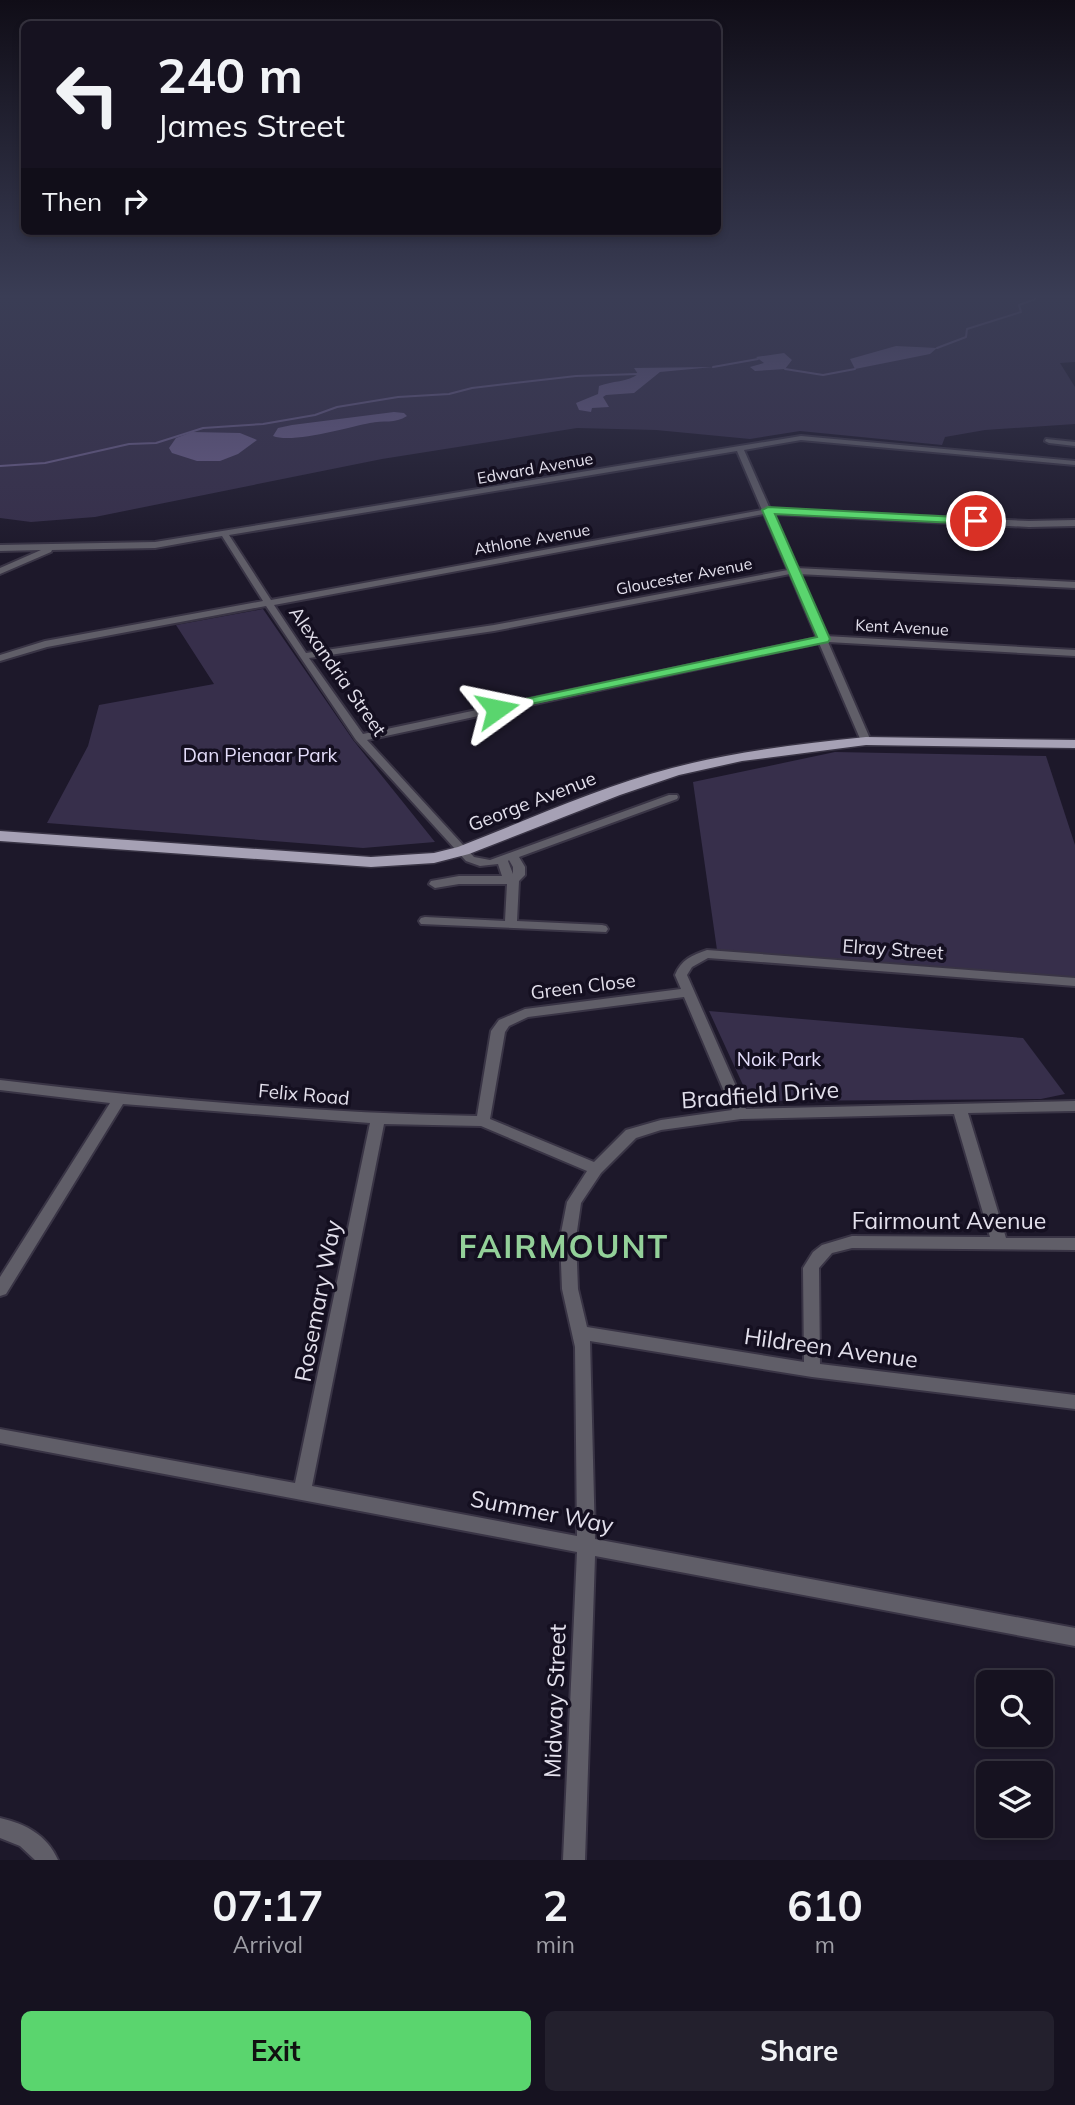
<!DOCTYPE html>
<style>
:root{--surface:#161220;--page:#23202d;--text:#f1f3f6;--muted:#9e9ea5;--line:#35323e;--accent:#5ad56e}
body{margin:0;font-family:Mulish,sans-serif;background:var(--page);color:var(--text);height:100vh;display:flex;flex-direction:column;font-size:26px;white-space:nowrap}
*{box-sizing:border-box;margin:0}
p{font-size:23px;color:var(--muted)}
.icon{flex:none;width:38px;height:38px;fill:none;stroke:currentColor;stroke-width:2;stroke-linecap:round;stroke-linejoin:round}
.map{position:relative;height:1860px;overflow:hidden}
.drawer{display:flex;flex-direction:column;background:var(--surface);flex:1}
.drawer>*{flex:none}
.hud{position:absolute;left:21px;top:21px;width:700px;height:214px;border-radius:10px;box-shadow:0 4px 10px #0003,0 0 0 2px var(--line);background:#161220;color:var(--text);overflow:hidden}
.fabs{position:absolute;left:976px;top:1670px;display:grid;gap:14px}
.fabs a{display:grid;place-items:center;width:77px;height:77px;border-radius:10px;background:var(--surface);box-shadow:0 4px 10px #0003,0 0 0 2px var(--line);font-size:35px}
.pin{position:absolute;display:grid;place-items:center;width:60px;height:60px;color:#fff;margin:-30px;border:4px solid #fff;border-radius:50%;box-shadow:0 2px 7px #0007}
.me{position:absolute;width:77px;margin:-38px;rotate:78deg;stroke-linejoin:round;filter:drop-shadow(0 0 5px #0008)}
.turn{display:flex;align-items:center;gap:24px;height:147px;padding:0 21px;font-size:32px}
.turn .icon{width:91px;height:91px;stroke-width:2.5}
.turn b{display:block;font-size:49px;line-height:60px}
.then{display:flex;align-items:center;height:66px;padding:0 21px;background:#0003;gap:14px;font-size:26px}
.eta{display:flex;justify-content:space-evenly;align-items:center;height:119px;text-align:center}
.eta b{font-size:42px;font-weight:700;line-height:49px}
.button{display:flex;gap:14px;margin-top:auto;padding:14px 21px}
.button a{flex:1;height:80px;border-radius:10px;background:var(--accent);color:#111;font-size:28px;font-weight:700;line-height:80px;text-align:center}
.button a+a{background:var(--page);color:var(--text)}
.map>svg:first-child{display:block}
.green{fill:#372f4b}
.water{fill:#6c5f8b}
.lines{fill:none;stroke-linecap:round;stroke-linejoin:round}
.stream{stroke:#6c5f8b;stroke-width:2}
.minor-casing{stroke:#393445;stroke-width:4}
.primary-casing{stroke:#393445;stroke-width:3}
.minor{fill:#605e68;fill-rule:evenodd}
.primary{fill:#a6a1b5;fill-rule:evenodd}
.route{fill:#5ad56e;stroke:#3a8a48;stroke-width:2}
.labels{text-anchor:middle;stroke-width:7;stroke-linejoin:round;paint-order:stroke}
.far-street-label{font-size:16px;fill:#e3e0ec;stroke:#140f20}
.street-label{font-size:19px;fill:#e3e0ec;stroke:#140f20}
.park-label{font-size:19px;fill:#e4ddfa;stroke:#140f20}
.near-street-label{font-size:23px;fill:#e3e0ec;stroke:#140f20}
.near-district-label{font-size:32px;font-weight:bold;letter-spacing:2px;fill:#93d099;stroke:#140f20}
</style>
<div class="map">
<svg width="1075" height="1860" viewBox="0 0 1075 1860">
<rect width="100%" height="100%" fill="#1d182a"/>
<g class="green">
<path d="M0,299h1075v63l-15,1 15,24v37l-90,6 -40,7 -3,8 -142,-14 -50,8 -94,-9 -79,-2 -195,31 -287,58 -64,5 -31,-4z"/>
<path d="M263,609l90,131 82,102 -72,6 -316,-25 41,-77 11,-41 115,-21 -38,-59z"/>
<path d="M835,752l211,4 29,89v134l-358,-29 -24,-168z"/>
<path d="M709,1011l314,27 42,56 -24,5 -281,2 -12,-5z"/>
</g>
<g class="water">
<path d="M896,346l41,2 -7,6 -75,15 -5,-10z"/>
<path d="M784,353l8,7 -7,9 -30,2 -5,-4 14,-4 -8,-6z"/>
<path d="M713,367l-53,5 -26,21 -28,2 -3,2 6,10 -17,1 -1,4 -12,-2 -3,-7 22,-9 1,-8c12,-5 30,-4 39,-12l-4,-6z"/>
<path d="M394,412l10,1 3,3c-12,8 -24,4 -37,7 -21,4 -78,21 -97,13l5,-8 14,-3z"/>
<path d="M192,432l48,1 17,7 -19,14 -18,7h-23l-25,-8 -3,-5 7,-10z"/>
</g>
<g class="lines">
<g class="stream">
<path d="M937,348l29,-11 1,-8 54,-17 -2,-7 16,-6"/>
<path d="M713,367l45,-8"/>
<path d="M785,369l38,6 32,-6"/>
<path d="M0,466l45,-3 84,-19 27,-1 47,-15 60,-4 52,-9 22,-8 61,-10 51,-3 23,-6 104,-12 62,-2"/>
</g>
<g class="minor-casing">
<g id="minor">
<path d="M801,436l274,25v4l-274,-25 -57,10 26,59 259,12 46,-1v6l-46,1 -257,-13 24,54 279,14v6l-277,-14 27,62 250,14v6l-247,-14 43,99 -5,3 -5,-3 -42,-98 -452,97 107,117 16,3 179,-65h8l1,2 -1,2 -158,58 6,10v8l-6,6 -2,40 85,4 4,1 2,3 -2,3 -185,-8 -2,-3 2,-3 4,-1 80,4 2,-37h-48l-24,4 -6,-4 2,-3 28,-5h43l-4,-12 -18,2 -14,-5 -110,-121 -90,-134 -219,41 -47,14v-6l45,-14 218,-40 -41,-65 -67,12 -103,2 -1,2 -51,22v-6l41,-18 -41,1v-6l155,-3zM737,451l25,59 -491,90 -42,-65zM764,514l24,56 -294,55 -188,28 -32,-48zM790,574l27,64 -454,96 -54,-76 185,-27zM509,860l4,7v7l-5,-13z"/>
<path d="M1046,439l29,3v4l-26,-3 -4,-2z"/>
<path d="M707,950l368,28v8l-367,-28 -16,9 -5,8 59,134 329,-8v10l-107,2 38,125h69v12l-223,-2 -20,5 -13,15 1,96 255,31v14l-263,-32 -222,-36 5,198 480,89v18l-480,-90 -10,304h-22l14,-308 -577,-109v-14l295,54 75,-360 -247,-19 -117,190 -6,2v-19l110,-174 -110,-13v-10c158,19 317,33 477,36l14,-85 8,-11 26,-11 156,-20 -6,-14c6,-15 17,-20 32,-25zM684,997l48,113 -71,10 -35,10 -32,32 -104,-43 15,-87 4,-6 19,-9zM954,1114l36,123 -138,-1 -30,9 -9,7 -10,16 1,94 -217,-35 -9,-38 -2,-51 5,-35 20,-30 35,-35 25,-8 80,-11zM384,1124l97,2 106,45 -20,31 -7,36 2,51 13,58 2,189 -265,-50z"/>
<path d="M0,1818c26,6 47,17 58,42h-23l-15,-14 -20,-8z"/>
</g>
</g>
<g class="primary-casing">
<path id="primary" d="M866,737l209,3v8l-209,-3 -124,16 -63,14 -59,20 -151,59 -35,9 -63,4 -371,-26v-10l371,26 63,-4 24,-6c70,-27 141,-60 214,-79 64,-17 128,-24 194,-31z"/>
</g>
<use href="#minor" class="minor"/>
<use href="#primary" class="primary"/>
</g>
<linearGradient id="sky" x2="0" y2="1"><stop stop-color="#100d17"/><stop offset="0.53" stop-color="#3a3d55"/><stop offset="1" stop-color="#3a3d55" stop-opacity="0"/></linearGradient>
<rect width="1075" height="560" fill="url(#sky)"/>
<path class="route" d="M768,507l208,11 6,3 -6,3 -201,-10 55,125 -2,3 -336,70 -2,-3 7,-4 320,-68 -55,-127z"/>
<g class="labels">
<g class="far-street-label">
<text transform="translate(535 468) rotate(-10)" y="6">Edward Avenue</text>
<text transform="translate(532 539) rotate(-10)" y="6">Athlone Avenue</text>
<text transform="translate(684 576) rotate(-11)" y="6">Gloucester Avenue</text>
<text transform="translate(902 627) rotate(3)" y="6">Kent Avenue</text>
</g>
<g class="street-label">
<text transform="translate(338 671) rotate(55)" y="7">Alexandria Street</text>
<text transform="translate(532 801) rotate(-21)" y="7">George Avenue</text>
<text transform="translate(893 949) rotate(4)" y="7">Elray Street</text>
<text transform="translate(583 986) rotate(-7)" y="7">Green Close</text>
<text transform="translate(304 1094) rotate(5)" y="7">Felix Road</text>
</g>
<g class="park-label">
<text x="260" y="762">Dan Pienaar Park</text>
<text x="779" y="1066">Noik Park</text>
</g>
<g class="near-street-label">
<text transform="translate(760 1095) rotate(-4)" y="8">Bradfield Drive</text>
<text x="949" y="1229">Fairmount Avenue</text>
<text transform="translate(318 1301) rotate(-79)" y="8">Rosemary Way</text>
<text transform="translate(831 1348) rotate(8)" y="8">Hildreen Avenue</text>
<text transform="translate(542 1512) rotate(11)" y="8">Summer Way</text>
<text transform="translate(555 1701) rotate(-88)" y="8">Midway Street</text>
</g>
<g class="near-district-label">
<text x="564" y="1258">FAIRMOUNT</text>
</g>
</g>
</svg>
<div class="fabs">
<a><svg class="icon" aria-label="search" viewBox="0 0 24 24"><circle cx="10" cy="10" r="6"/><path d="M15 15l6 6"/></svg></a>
<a><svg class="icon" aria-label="layers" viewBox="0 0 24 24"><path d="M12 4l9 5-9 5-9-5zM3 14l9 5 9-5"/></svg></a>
</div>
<div class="pin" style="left:976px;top:521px;background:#d93025"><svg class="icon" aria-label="arrive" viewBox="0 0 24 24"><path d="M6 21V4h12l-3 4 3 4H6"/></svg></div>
<svg class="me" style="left:497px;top:709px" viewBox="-20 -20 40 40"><path d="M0-17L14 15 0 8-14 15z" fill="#5ad56e" stroke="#fff" stroke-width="4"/></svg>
<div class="hud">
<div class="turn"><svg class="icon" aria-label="left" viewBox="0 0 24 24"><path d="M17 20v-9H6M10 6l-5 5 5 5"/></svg><div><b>240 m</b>James Street</div></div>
<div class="then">Then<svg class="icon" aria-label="right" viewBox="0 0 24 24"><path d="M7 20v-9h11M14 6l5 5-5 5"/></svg></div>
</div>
</div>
<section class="drawer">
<div class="eta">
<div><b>07:17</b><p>Arrival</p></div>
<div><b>2</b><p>min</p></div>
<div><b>610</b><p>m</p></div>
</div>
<div class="button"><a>Exit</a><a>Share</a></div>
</section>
